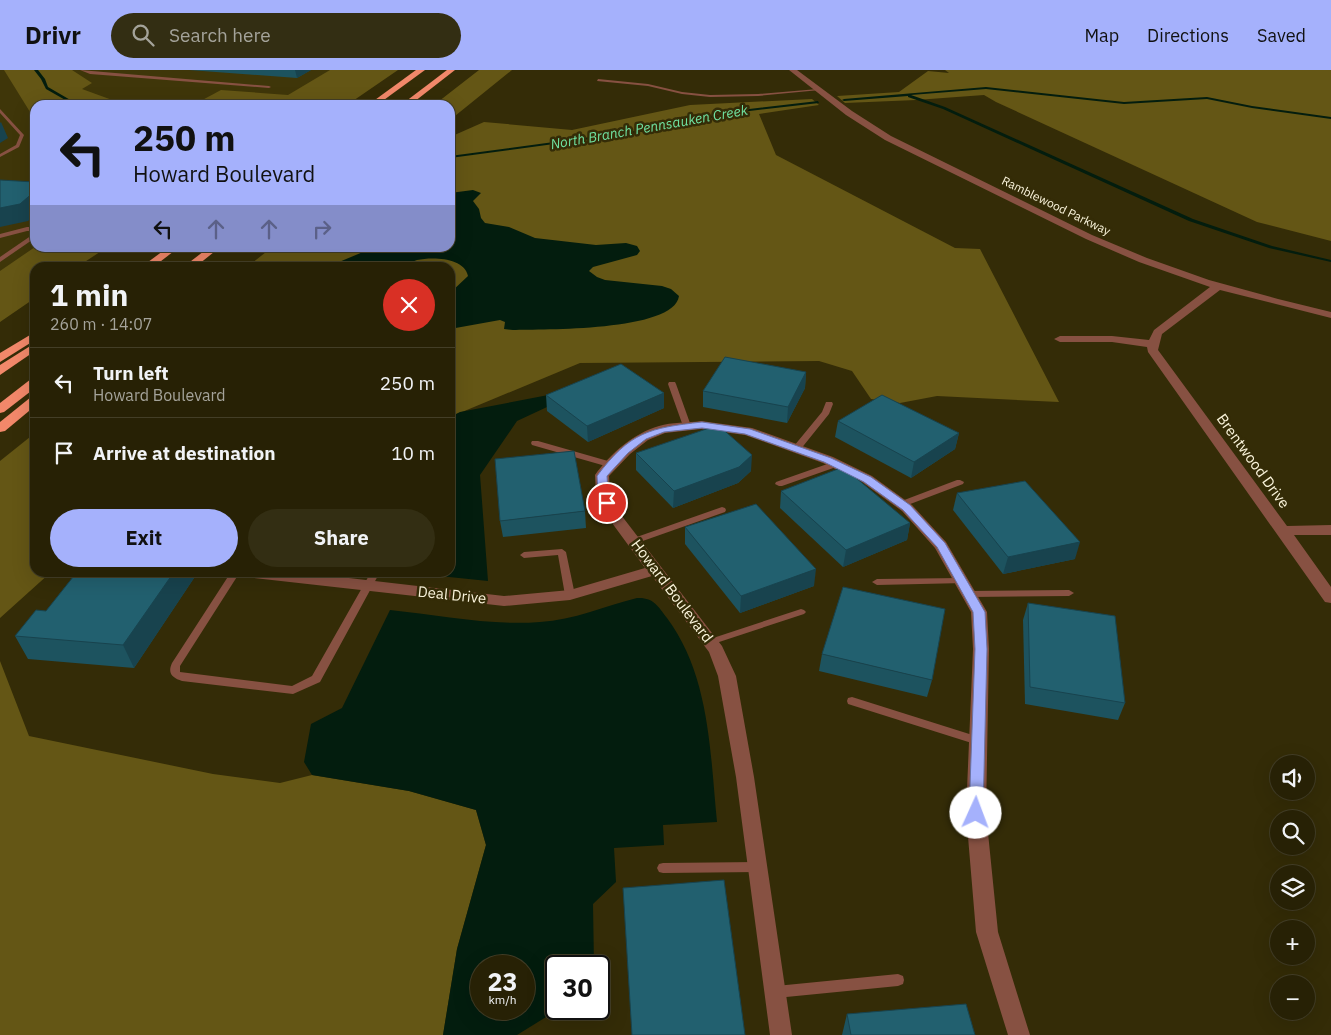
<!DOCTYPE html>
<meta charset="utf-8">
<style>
:root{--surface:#272105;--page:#332e13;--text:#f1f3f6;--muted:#a4a39a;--line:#433e27;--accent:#a5b1fc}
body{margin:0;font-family:"IBM Plex Sans",sans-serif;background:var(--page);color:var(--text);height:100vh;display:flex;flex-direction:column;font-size:19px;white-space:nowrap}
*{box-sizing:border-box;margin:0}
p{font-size:16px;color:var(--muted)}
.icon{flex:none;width:28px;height:28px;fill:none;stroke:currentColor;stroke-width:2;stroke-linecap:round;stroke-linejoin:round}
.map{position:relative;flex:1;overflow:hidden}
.side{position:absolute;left:30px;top:192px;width:425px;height:315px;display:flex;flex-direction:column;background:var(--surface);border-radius:15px;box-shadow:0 5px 20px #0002,0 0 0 1px var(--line)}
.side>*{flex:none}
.top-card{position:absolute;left:30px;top:30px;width:425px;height:152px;border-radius:15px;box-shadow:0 5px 20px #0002,0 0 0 1px var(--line);background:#a5b1fc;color:#111;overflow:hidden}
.buttons{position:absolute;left:1270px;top:685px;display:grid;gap:10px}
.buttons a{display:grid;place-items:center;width:45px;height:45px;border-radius:50%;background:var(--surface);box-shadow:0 5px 20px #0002,0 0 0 1px var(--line);font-size:25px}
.speed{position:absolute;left:470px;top:885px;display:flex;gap:10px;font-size:25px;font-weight:700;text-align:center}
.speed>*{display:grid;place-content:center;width:65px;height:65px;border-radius:50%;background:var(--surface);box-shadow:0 5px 20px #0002,0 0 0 1px var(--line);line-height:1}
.speed small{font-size:12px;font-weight:400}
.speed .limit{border:2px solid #111;border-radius:8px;background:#fff;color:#111}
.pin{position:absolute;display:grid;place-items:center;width:42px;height:42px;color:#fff;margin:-21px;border:2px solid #fff;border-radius:50%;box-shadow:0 1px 5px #0007}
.me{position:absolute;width:55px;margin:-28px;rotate:2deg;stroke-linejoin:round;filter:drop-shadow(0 0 4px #0008)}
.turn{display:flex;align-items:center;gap:18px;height:105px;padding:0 20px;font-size:22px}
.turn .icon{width:65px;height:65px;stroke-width:2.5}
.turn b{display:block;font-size:35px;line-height:42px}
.lanes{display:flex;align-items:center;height:48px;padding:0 20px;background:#0003;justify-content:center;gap:25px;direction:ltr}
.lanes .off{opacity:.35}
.round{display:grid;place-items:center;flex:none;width:52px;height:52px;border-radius:26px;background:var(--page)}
.summary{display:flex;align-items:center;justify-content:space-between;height:85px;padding:0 20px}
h1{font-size:30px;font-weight:800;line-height:38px}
.button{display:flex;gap:10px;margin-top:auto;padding:10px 20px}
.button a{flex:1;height:58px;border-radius:30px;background:var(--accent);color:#111;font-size:20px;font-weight:800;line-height:58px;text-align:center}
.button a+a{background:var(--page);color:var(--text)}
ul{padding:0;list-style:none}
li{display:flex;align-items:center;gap:15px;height:70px;padding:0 20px;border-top:1px solid var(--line)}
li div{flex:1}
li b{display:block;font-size:19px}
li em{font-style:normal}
header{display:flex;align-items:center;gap:30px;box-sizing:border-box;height:70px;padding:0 25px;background:var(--accent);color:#111}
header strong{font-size:24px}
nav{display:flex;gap:28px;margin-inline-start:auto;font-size:18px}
.search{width:350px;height:45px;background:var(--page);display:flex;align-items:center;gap:12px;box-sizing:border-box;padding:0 18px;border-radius:28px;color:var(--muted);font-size:19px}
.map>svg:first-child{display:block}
.built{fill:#3f3609}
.green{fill:#645615}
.water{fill:#031d0e;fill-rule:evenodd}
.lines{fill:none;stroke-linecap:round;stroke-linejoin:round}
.stream{fill:#031d0e;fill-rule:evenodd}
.service{fill:#875142;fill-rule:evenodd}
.minor{fill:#875142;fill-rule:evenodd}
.motorway{fill:#f2886a;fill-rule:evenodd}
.wall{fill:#1d535f}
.shaded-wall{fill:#18434e}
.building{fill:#22606f;stroke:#18434e}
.route{fill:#a5b1fc;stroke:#6b73a4}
.labels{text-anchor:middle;stroke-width:5;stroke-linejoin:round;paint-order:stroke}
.far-street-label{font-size:12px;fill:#faf4db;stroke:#342c07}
.far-water-label{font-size:14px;font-style:italic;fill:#70e3a2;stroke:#342c07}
.street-label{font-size:15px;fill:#faf4db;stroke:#342c07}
</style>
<header>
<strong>Drivr</strong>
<div class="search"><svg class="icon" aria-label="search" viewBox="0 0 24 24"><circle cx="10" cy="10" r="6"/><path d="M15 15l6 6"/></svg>Search here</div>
<nav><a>Map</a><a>Directions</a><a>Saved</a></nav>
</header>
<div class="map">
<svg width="1331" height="965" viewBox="0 0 1331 965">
<rect width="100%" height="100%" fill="#342c07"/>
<path class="built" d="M0,0h376l-54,35h-287v163l-35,43z"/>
<g class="green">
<path d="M4,0h68l20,13 -10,6 33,12 35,4h-115v15z"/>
<path d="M330,0h68l-51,35h-154l28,-15 67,5z"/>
<path d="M479,0h33l-62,50v-15h-16z"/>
<path d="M945,0h386v171l-74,-19 -261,-120 -12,-7 -68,5 -71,3 -8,-7 62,-4 29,-21 21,2z"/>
<path d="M812,29l7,6 -60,9 17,41 179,93 25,1 79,153 -122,-6 -37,7 -29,-4 -19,-28 -33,-10 -239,2 -130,54v-149h-204l25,-20h179v-111l34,-15 88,8 118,-25z"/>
<path d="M35,177l71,1 -29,19 -42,1v30l-35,24v-51z"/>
<path d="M35,363v139l15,1 -50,45v-157z"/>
<path d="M0,591l29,75 184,38 67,9 32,-8 97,16 67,19 10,35 -29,104 -14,86h-443z"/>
</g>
<g class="water">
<path d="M473,120l8,3 -8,8 6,8 2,9 4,5 24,4 26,11 61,7 30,-2 11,3 3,5 -3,4 -44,12 -4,4 8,6 8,3 57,6 9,3 8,7c-5,36 -138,33 -166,34l-9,-1 1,-7 -5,-2 -50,9v-36l18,-17c-4,-19 -36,-19 -51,-16 -7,2 -15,7 -22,8 -21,1 -42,0 -63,-1l7,-5 24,-10 1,-2 -4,-2h90v-55z"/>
<path d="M590,317l-73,34 -37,54 8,106 -78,-8 40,-1v-155l10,-5z"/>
<path d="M637,528c16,-1 21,8 30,20 43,58 43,134 50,204l-54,3 1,20 -50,3 2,34 -23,22 1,62h-38v43h3l-42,26h-74l14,-86 29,-104 -10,-35 -67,-19 -97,-16 -8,-13 7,-38 31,-16 48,-98c49,5 101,16 150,12 34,-2 65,-16 97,-24zM481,896h43v43h-43z"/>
</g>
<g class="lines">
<g class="stream">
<path d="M34,0h4l7,9 3,8 31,18h-5l-28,-16 -5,-10z"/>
<path d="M986,17l138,15 83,-5 45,9 79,11v2l-79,-11 -45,-9 -83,5 -138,-15 -75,6 34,12 248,112 79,27 59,14v2l-62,-14 -80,-27 -246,-112 -35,-12v-1l-64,5 -2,-1 2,-1z"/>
<path d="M818,31l1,2 -78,9 -106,21 -185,25v-2l185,-25 106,-21z"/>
</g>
<g class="service">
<path d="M80,0l189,16 2,1 -2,1 -179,-14z"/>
<path d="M598,9l50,5 34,8 28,3 48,-1 60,-5 2,1 -62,6 -48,1 -28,-3 -34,-8 -51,-5z"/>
<path d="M0,39l24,26 -5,12 -19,10v-3l16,-9 4,-10 -20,-22z"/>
<path d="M27,157h8v4h-8l-27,7v-4z"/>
<path d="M35,163v5l-35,24v-5z"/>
<path d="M669,312h6l1,2 15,42 -1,2h-6l-1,-2 -15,-42z"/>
<path d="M826,332h6l1,2 -4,10 -29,36h-6l-1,-2 1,-2 28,-34z"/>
<path d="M532,371h6l77,22 1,2 -1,2h-6l-77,-22 -1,-2z"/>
<path d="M833,392h6l1,2 -1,2 -57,20h-3l-4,-2 1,-2z"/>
<path d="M957,410h3l4,2 -1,2 -58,22 -3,1 -4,-3 1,-2z"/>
<path d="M722,437l3,1 1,2 -1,2 -88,31 -3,1 -4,-3 1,-2z"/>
<path d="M562,479l4,3 9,43 -5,3 -5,-3 -7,-40 -34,3 -4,-3 4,-3z"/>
<path d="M231,502h9l-60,94v6l112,14 20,-10 59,-104h9l-60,110 -27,12 -111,-13c-9,-3 -15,-7 -10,-18z"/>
<path d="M962,508l5,3 -2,2 -88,2 -5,-3 5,-3z"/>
<path d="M1069,520l5,3 -5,3 -100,1 -5,-3 5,-3z"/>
<path d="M801,539l3,1 2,2 -2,2 -94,31 -3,-1 -2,-2 2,-2z"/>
<path d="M852,627l130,41 1,3 -1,3 -4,1 -130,-41 -1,-3 1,-3z"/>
<path d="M758,792l4,1 2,4 -2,4 -4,1 -95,1 -4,-1 -2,-4 2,-4 4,-1z"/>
<path d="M898,904l5,2 1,4 -1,4 -5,2 -122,12 -5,-2 -1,-4 1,-4 5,-2z"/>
</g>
<g class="minor">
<path d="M789,0h8l55,41 39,25 201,99 55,23 62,22 69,19 53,13v6l-111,-28 -58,44 -4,16 129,176 44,-1v10h-37l37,52v16l-6,-1 -177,-250 -1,-5 -35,-5h-52l-6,-3 6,-3h52l37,4 5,-10 56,-43 -71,-25 -53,-23 -201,-99 -39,-25z"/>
<path d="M701,351l51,7 81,29 39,19 40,29 34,37 41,70 2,37 -3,164 12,119 32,103h-22l-32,-103 -10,-119 7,-164 -2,-37 -36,-64 -33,-37 -40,-29 -39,-19 -78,-28 -44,-6 -36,4 -17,7 -18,14 -21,22 1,17 8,18 104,135 14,30 18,101 38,258h-22l-34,-258 -18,-101 -9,-24 -57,-76 -82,24 -66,6 -258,-29 -5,-1 -2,-4h58l207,24 66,-6 75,-22 -41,-56 -8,-19 -1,-18c15,-21 39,-42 64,-49 13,-4 28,-3 42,-5z"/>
</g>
<g class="motorway">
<path d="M416,0h9l-48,35h-9z"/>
<path d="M447,0h8l-45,35h-9z"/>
<path d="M167,178h11l-26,20h-12z"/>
<path d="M208,178h11l-25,20h-12z"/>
<path d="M35,262v8l-35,22v-9z"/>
<path d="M35,273v8l-35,24v-10z"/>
<path d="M35,308v10l-31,24 -4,1v-10l31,-24z"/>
<path d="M35,326v10l-30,25 -5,1v-10l31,-25z"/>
</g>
</g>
<g class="wall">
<path d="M189,0h122l-14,8z"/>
<path d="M806,302l-1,16 -18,35 -84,-16v-16z"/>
<path d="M546,325l118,13 -76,34 -41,-31z"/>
<path d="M838,351l121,12 -4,16 -44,29 -76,-41z"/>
<path d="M636,383l115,18 -13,12 -65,25 -37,-38z"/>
<path d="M781,421l129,32 -3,17 -64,27 -63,-59z"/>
<path d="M957,423l118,66 -72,15 -50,-64z"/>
<path d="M585,441l1,17 -83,9 -3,-16z"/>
<path d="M685,457l129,59 -74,27 -55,-69z"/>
<path d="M77,502h121l-64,96 -106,-9 -13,-23 31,-25z"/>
<path d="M1028,533l97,100 -7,17 -93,-16 -2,-84z"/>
<path d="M822,584l110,26 -5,17 -108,-26z"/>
<path d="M847,944l128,21h-133z"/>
</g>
<g class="shaded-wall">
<path d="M295,0h16l-14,8z"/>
<path d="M1,52l7,16 -8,5v-20z"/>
<path d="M35,121v24l-7,6 -28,6v-19z"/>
<path d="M806,302l-1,16 -18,35 1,-16z"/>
<path d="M664,323v15l-76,34 -1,-16z"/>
<path d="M959,363l-4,16 -44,29 3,-16z"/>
<path d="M752,385l-1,16 -13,12 -65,25 1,-17z"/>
<path d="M910,453l-3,17 -64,27 3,-17z"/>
<path d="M1080,472l-5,17 -72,15 5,-17z"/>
<path d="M816,499l-2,17 -74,27 1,-17z"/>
<path d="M174,502h24l-64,96 -11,-23z"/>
</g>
<g class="building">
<path d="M0,110l35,2v9l-15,13 -20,4z"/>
<path d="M725,287l81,15 -18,35 -85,-16z"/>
<path d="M621,294l43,29 -77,33 -41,-31z"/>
<path d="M882,325l77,38 -45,29 -76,-41z"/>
<path d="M718,355l34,30 -13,12 -65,24 -38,-38z"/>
<path d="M574,381l11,60 -85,10 -5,-62z"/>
<path d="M843,397l67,56 -64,27 -65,-59z"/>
<path d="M1025,411l55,61 -72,15 -51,-64z"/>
<path d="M756,434l60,65 -75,27 -56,-69z"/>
<path d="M77,502h97l-51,73 -108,-9 21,-26 10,1z"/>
<path d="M843,517l102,22 -13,71 -110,-26z"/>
<path d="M1028,533l87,13 10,87 -95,-16z"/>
<path d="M724,810l21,155h-113l-9,-147z"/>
<path d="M966,934l9,31h-124l-4,-21z"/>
</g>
<path class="route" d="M702,352l48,7 81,29 40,19 39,28 35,38 40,69 2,37 -4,164 -2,4 -5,2 -5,-2 -2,-4 6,-164 -2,-37 -36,-65 -34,-37 -39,-28 -40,-20 -79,-28 -43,-6 -38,4 -18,7 -18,14 -21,23 1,17 5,10 -2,2h-8l-5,-12 -1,-17c33,-44 52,-48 105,-54z"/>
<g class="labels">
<g class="far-street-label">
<text transform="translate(1056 136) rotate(26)" y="4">Ramblewood Parkway</text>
</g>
<g class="far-water-label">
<text transform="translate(649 57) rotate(-10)" y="5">North Branch Pennsauken Creek</text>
</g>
<g class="street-label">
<text transform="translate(1253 391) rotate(54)" y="5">Brentwood Drive</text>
<text transform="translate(672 521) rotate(53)" y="5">Howard Boulevard</text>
<text transform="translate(452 525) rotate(6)" y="5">Deal Drive</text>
</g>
</g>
</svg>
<div class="buttons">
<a><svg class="icon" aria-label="sound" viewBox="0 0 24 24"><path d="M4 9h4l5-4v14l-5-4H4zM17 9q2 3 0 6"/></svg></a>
<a><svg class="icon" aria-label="search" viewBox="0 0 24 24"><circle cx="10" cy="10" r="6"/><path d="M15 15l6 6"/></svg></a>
<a><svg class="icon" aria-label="layers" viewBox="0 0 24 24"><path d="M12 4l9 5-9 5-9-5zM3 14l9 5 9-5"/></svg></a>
<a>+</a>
<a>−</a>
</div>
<div class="speed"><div>23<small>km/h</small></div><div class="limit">30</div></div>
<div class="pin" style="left:607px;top:433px;background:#d93025"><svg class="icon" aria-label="arrive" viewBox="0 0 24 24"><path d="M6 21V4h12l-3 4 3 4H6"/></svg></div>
<svg class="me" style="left:976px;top:743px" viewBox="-20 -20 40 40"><circle r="19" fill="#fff"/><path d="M0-13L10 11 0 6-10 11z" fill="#a5b1fc"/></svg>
<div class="top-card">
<div class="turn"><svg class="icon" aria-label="left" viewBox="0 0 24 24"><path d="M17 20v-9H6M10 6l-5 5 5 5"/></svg><div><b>250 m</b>Howard Boulevard</div></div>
<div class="lanes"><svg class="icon" aria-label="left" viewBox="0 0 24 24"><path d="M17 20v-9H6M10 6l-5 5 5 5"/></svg><svg class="icon off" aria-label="ahead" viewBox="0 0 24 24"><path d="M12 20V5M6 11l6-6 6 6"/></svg><svg class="icon off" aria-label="ahead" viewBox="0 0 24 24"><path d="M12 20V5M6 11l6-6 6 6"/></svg><svg class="icon off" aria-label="right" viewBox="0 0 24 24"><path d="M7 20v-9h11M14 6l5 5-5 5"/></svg></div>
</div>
<section class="side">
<div class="summary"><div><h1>1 min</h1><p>260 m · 14:07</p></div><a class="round" style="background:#d93025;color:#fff"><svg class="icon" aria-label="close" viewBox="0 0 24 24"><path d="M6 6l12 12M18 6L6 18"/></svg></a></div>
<ul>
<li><svg class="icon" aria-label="left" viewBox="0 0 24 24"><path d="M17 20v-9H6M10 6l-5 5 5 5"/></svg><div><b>Turn left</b><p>Howard Boulevard</p></div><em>250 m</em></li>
<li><svg class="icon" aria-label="arrive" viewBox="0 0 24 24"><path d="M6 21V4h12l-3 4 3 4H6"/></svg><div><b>Arrive at destination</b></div><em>10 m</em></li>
</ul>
<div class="button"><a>Exit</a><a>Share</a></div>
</section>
</div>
